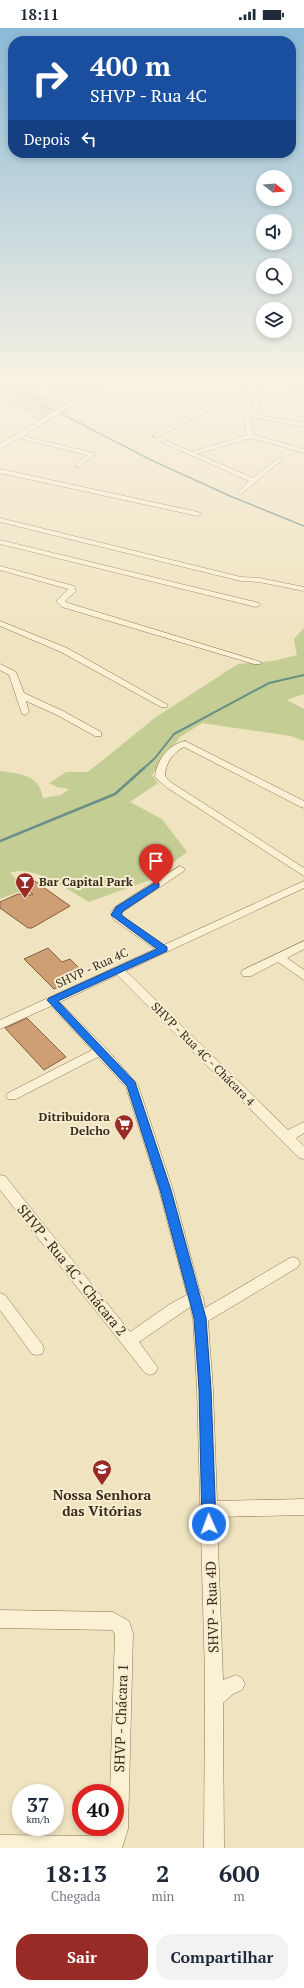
<!DOCTYPE html>
<html lang="pt">
<meta charset="utf-8">
<style>
:root{--surface:#fff;--page:#f2f2f3;--text:#1f2937;--muted:#747a83;--accent:#992b26}
body{margin:0;font-family:"PT Serif",serif;background:var(--page);color:var(--text);height:100vh;display:flex;flex-direction:column;font-size:15px;white-space:nowrap}
*{box-sizing:border-box;margin:0}
p{font-size:13px;color:var(--muted)}
.icon{flex:none;width:22px;height:22px;fill:none;stroke:currentColor;stroke-width:2;stroke-linecap:round;stroke-linejoin:round}
.map{position:relative;height:1820px;overflow:hidden}
.sheet{display:flex;flex-direction:column;background:var(--surface);flex:1}
.sheet>*{flex:none}
.banner{position:absolute;left:8px;top:8px;width:288px;height:122px;border-radius:16px;box-shadow:0 2px 6px #0003;background:#1a4fa0;color:#fff;overflow:hidden}
.needle{width:26px;rotate:107deg}
.buttons{position:absolute;left:256px;top:142px;display:grid;gap:8px}
.buttons a{display:grid;place-items:center;width:36px;height:36px;border-radius:50%;background:var(--surface);box-shadow:0 2px 6px #0003;font-size:20px}
.speed{position:absolute;left:12px;top:1756px;display:flex;gap:8px;font-size:20px;font-weight:700;text-align:center}
.speed>*{display:grid;place-content:center;width:52px;height:52px;border-radius:50%;background:var(--surface);box-shadow:0 2px 6px #0003;line-height:1}
.speed small{font-size:10px;font-weight:400}
.speed .limit{border:6px solid #d22;background:#fff;color:#111}
.pin{position:absolute;display:grid;place-items:center;width:34px;height:34px;color:#fff;margin:-41px -17px;border-radius:50% 50% 50% 0;rotate:-45deg;box-shadow:0 0 4px #0007}
.pin .icon{rotate:45deg}
.me{position:absolute;width:44px;margin:-22px;rotate:358deg;stroke-linejoin:round;filter:drop-shadow(0 0 3px #0008)}
.turn{display:flex;align-items:center;gap:14px;height:84px;padding:0 16px;font-size:18px}
.turn .icon{width:52px;height:52px;stroke-width:2.5}
.turn b{display:block;font-size:28px;line-height:34px}
.then{display:flex;align-items:center;height:38px;padding:0 16px;background:#0003;gap:8px;font-size:15px}
.eta{display:flex;justify-content:space-evenly;align-items:center;height:68px;text-align:center}
.eta b{font-size:24px;font-weight:700;line-height:28px}
.primary-button{display:flex;gap:8px;margin-top:auto;padding:8px 16px}
.primary-button a{flex:1;height:46px;border-radius:16px;background:var(--accent);color:#fff;font-size:16px;font-weight:700;line-height:46px;text-align:center}
.primary-button a+a{background:var(--page);color:var(--text)}
.status{display:flex;justify-content:space-between;align-items:center;height:28px;padding:0 20px;background:var(--surface);direction:ltr}
.status svg{height:11px;fill:currentColor}
.map>svg:first-child{display:block}
.green{fill:#c4cd94}
.lines{fill:none;stroke-linecap:round;stroke-linejoin:round}
.stream-far2{stroke:#6a8f87;stroke-width:1.5}
.stream-far1{stroke:#6a8f87;stroke-width:2}
.stream{stroke:#6a8f87;stroke-width:2.5}
.building{fill:#ce9e75;stroke:#885e3d}
.minor-casing{stroke:#887458;stroke-width:1}
.minor{fill:#faf0d3;fill-rule:evenodd}
.route{fill:#1a73e8;stroke:#114b97}
.labels{text-anchor:middle;stroke-width:4;stroke-linejoin:round;paint-order:stroke}
.poi-label{font-size:12px;font-weight:bold;fill:#382b1c;stroke:#f6edd0;text-anchor:start}
.street-label{font-size:12px;fill:#382b1c;stroke:#f6edd0}
.near-street-label{font-size:14px;fill:#382b1c;stroke:#f6edd0}
.near-poi-label{font-size:14px;font-weight:bold;fill:#382b1c;stroke:#f6edd0}
</style>
<div class="status"><b>18:11</b><svg viewBox="0 0 49 12"><path d="M0 12V9h3v3zM5 12V6h3v6zM10 12V3h3v9zM15 12V0h3v12zM26 1h20v11H26zM47 4h2v5h-2z"/></svg></div>
<div class="map">
<svg width="304" height="1820" viewBox="0 0 304 1820">
<rect width="100%" height="100%" fill="#efe3c0"/>
<g class="green">
<path d="M0,355h12l55,20 -28,18 -9,-2 6,-5 -23,-6 -12,-13z"/>
<path d="M304,600v66l-17,6 17,9v32l-13,-5 -89,-13 -22,14 -28,38 6,8 -28,19 32,17 25,33 -37,28 -61,22c-19,-11 -57,-39 -79,-29l16,16 -26,10v-128c20,3 39,3 43,27l18,-3 8,-6 -12,-2 -8,-4 17,-11h22l68,-55 82,-53 35,-3 24,-6 -3,-16z"/>
</g>
<g class="lines">
<g class="stream-far2">
<path d="M5,355l50,28"/>
<path d="M60,385l91,47 79,36 74,30"/>
</g>
<path class="stream-far1" d="M143,741l12,-11 19,-24 95,-51 35,-8"/>
<path class="stream" d="M0,813l115,-47 29,-26"/>
</g>
<g class="building">
<path d="M32,851l38,27 -38,22h-4l-28,-20v-6l18,-8 15,1 -11,-12z"/>
<path d="M48,920l14,14 8,-3 9,9 -8,3 7,8 -24,10 -30,-30z"/>
<path d="M27,990l39,39 -22,13 -39,-42z"/>
</g>
<g class="lines">
<g class="minor-casing">
<g id="minor">
<path d="M53,355h8l25,10 16,-10h7l-86,53 71,17v2l-15,12 -5,-1 13,-11 -68,-17 -19,11v-5l82,-49z"/>
<path d="M246,355h6l7,12 45,7v4l-44,-8 -2,10 -4,6 50,9v4l-53,-10 -1,5 4,13 50,14v4l-53,-15 -54,16 56,24 25,-20h4v2l-42,35 -3,-2 12,-12 -90,-40 5,-1 28,12 55,-17 -3,-13 9,-15 1,-9 -29,4 -68,35 -5,-1 70,-37 31,-4z"/>
<path d="M291,355h13v4l-12,-3z"/>
<path d="M0,441l198,43 4,2 -4,2 -198,-43z"/>
<path d="M0,490l241,59 18,1 45,9v4l-45,-9 -18,-1 -241,-59z"/>
<path d="M0,512l259,63 1,2 -4,2 -256,-63z"/>
<path d="M0,538l74,20 2,5 -11,10 3,2 193,59 -1,2h-6l-192,-57 -6,-6 12,-12 -68,-19z"/>
<path d="M0,593l67,27 101,57 -1,2h-6l-100,-55 -61,-26z"/>
<path d="M0,636l16,8 8,21 39,18 38,21v4h-6l-38,-21 -31,-14 3,11 -4,3 -3,-1 -13,-39 -9,-5z"/>
<path d="M185,713l119,60v7l-3,-1 -117,-60c-11,5 -19,17 -19,29l7,7 132,85v8l-138,-89 -11,-10c1,-16 14,-33 30,-36z"/>
<path d="M180,838l5,3 -1,2 -63,42 4,5 39,27 140,-64v7l-178,83 162,159 16,-8v11l-8,5 8,8v13l-5,-1 -182,-183 -57,27 45,45 33,38 35,105 27,102 3,5 2,11 83,-49 5,-2 5,2 2,4 -2,4 -90,54 5,68 4,112 87,-2v16l-87,2 6,163 13,-5 6,3 3,6 -3,6 -9,4 -10,9 1,145h-20l1,-172 -8,-287 -4,-71 -3,-11 -51,35 19,26 -3,5 -5,2 -5,-2 -145,-183v-15l5,1 125,156 40,-28 17,-9 -28,-105 -33,-103 -28,-30 -82,42h-8l-2,-3 2,-3 84,-43 -41,-44 -51,23v-9l155,-71 -42,-30 -2,-6 4,-6z"/>
<path d="M304,913v8l-17,9 17,12v10l-26,-18 -27,14h-8l-2,-3 2,-3z"/>
<path d="M0,1265l5,2 37,49 2,5 -2,5 -5,1 -5,-1 -32,-44z"/>
<path d="M0,1582l113,2 16,9 4,13 -5,195 -6,19h-122v-13l105,1h2l1,-9h7v-34h-5l5,-159 -3,-4 -112,-2z"/>
</g>
</g>
<use href="#minor" class="minor"/>
</g>
<linearGradient id="sky" x2="0" y2="1"><stop stop-color="#8cb9d5"/><stop offset="0.58" stop-color="#f8f2e3"/><stop offset="1" stop-color="#f8f2e3" stop-opacity="0"/></linearGradient>
<rect width="304" height="610" fill="url(#sky)"/>
<path class="route" d="M156,854l3,1v4l-36,24 -2,4 46,32v4l-109,50 77,81 36,108 35,128 5,71 5,135 -2,5 -5,2 -5,-2 -2,-5 -3,-135 -5,-71 -34,-128 -33,-104 -80,-86 2,-2 108,-49 -46,-34 5,-8z"/>
<defs>
<g id="bar-pin" transform="scale(1)"><path d="M0 17L-7.5 6A9.5 9.5 0 1 1 7.5 6Z" fill="#992b26" stroke="#f6edd0"/><path d="M-6-5H6L.8 .8V4.5H3.5V6h-7V4.5H-.8V.8Z" fill="#fff"/></g>
<g id="supermarket-pin" transform="scale(1)"><path d="M0 17L-7.5 6A9.5 9.5 0 1 1 7.5 6Z" fill="#992b26" stroke="#f6edd0"/><path d="M-6-5.5h2.5l.6 2H6L4.5 2H-2.5L-4.4-4H-6ZM-1.5 3.2a1.3 1.3 0 1 0 .1 0ZM3 3.2a1.3 1.3 0 1 0 .1 0Z" fill="#fff"/></g>
<g id="school-pin" transform="scale(1)"><path d="M0 17L-7.5 6A9.5 9.5 0 1 1 7.5 6Z" fill="#992b26" stroke="#f6edd0"/><path d="M0-5L7-2L0 1L-7-2ZM-4 1L0 2.5L4 1V4Q0 6-4 4Z" fill="#fff"/></g>
</defs>
<g fill-rule="evenodd">
<use href="#bar-pin" x="25" y="854"/>
<use href="#supermarket-pin" x="124" y="1096"/>
<use href="#school-pin" x="102" y="1441"/>
</g>
<g class="labels">
<g class="poi-label">
<text x="39" y="858">Bar Capital Park</text>
<text x="110" y="1093" text-anchor="end">Ditribuidora<tspan x="110" dy="14">Delcho</tspan></text>
</g>
<g class="street-label">
<text transform="translate(92 940) rotate(-25)" y="4">SHVP - Rua 4C</text>
<text transform="translate(203 1026) rotate(45)" y="4">SHVP - Rua 4C - Chácara 4</text>
</g>
<g class="near-street-label">
<text transform="translate(72 1242) rotate(51)" y="5">SHVP - Rua 4C - Chácara 2</text>
<text transform="translate(212 1579) rotate(-92)" y="5">SHVP - Rua 4D</text>
<text transform="translate(121 1690) rotate(-88)" y="5">SHVP - Chácara 1</text>
</g>
<g class="near-poi-label">
<text x="102" y="1472">Nossa Senhora<tspan x="102" dy="16">das Vitórias</tspan></text>
</g>
</g>
</svg>
<div class="buttons">
<a><svg class="needle" viewBox="-14 -14 28 28"><path d="M0-13l5 13h-10z" fill="#e53935"/><path d="M0 13l5-13h-10z" fill="#747a83"/></svg></a>
<a><svg class="icon" aria-label="sound" viewBox="0 0 24 24"><path d="M4 9h4l5-4v14l-5-4H4zM17 9q2 3 0 6"/></svg></a>
<a><svg class="icon" aria-label="search" viewBox="0 0 24 24"><circle cx="10" cy="10" r="6"/><path d="M15 15l6 6"/></svg></a>
<a><svg class="icon" aria-label="layers" viewBox="0 0 24 24"><path d="M12 4l9 5-9 5-9-5zM3 14l9 5 9-5"/></svg></a>
</div>
<div class="speed"><div>37<small>km/h</small></div><div class="limit">40</div></div>
<div class="pin" style="left:156px;top:857px;background:#d93025"><svg class="icon" aria-label="arrive" viewBox="0 0 24 24"><path d="M6 21V4h12l-3 4 3 4H6"/></svg></div>
<svg class="me" style="left:209px;top:1496px" viewBox="-20 -20 40 40"><circle r="17" fill="#1a73e8" stroke="#fff" stroke-width="3"/><path d="M0-11L8 9 0 5-8 9z" fill="#fff"/></svg>
<div class="banner">
<div class="turn"><svg class="icon" aria-label="right" viewBox="0 0 24 24"><path d="M7 20v-9h11M14 6l5 5-5 5"/></svg><div><b>400 m</b>SHVP - Rua 4C</div></div>
<div class="then">Depois<svg class="icon" aria-label="left" viewBox="0 0 24 24"><path d="M17 20v-9H6M10 6l-5 5 5 5"/></svg></div>
</div>
</div>
<section class="sheet">
<div class="eta">
<div><b>18:13</b><p>Chegada</p></div>
<div><b>2</b><p>min</p></div>
<div><b>600</b><p>m</p></div>
</div>
<div class="primary-button"><a>Sair</a><a>Compartilhar</a></div>
</section>
